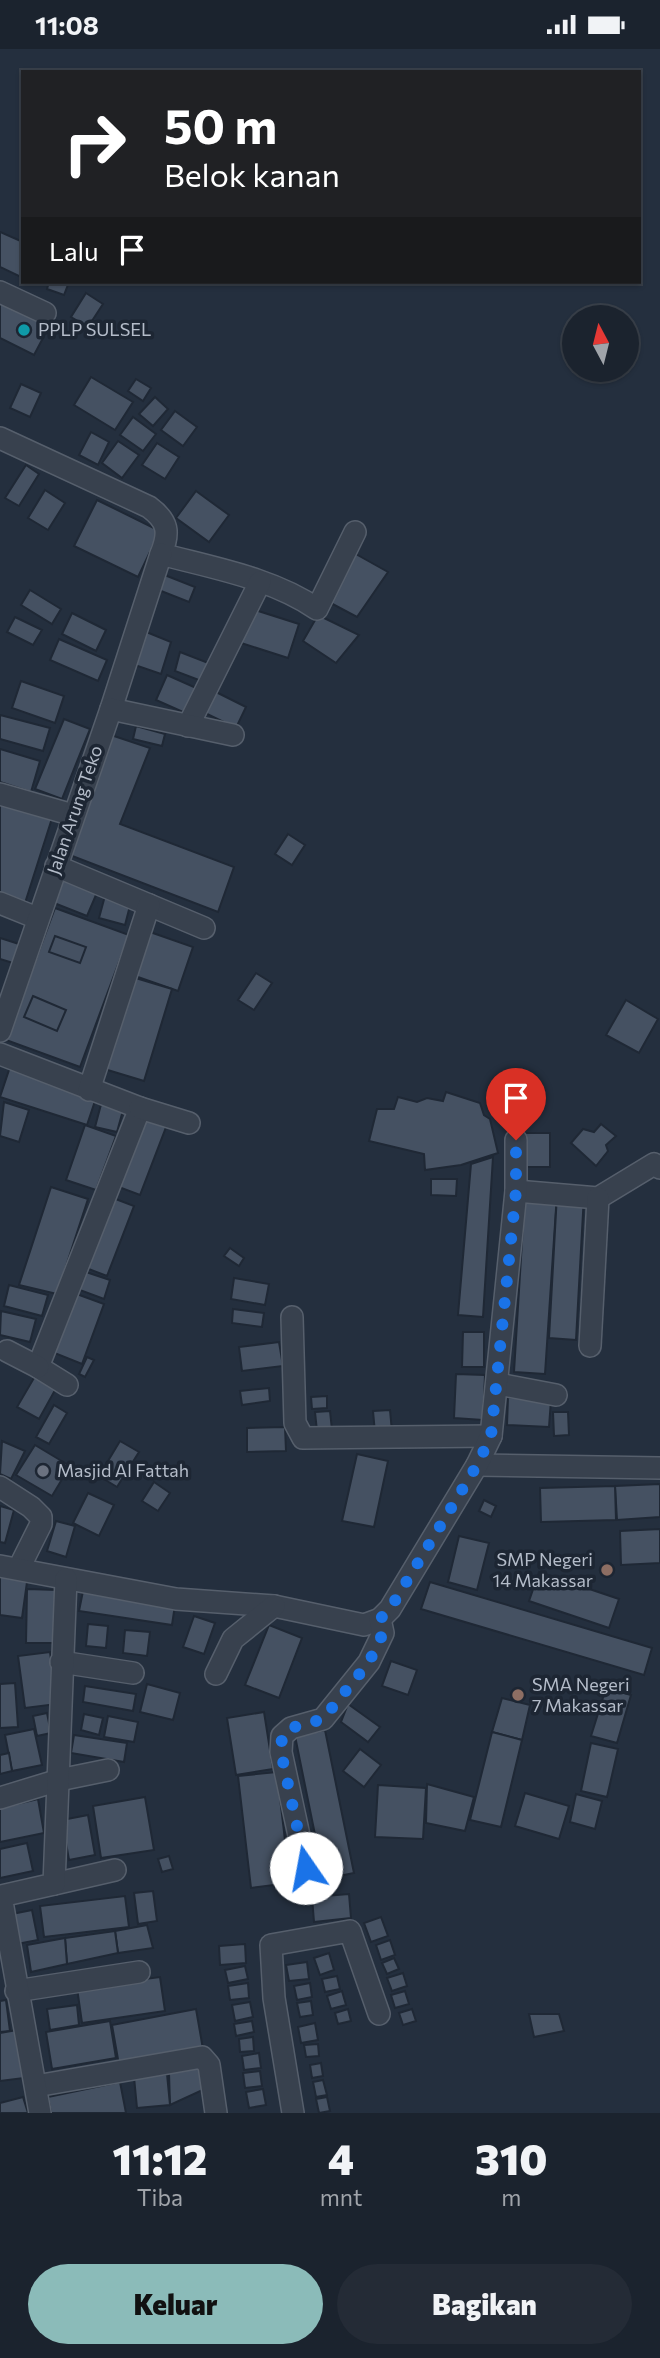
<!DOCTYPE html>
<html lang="id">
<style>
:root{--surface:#1b232e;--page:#242b36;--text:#f1f3f6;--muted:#a0a4aa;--line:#39404a;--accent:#8bbbb9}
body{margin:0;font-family:Commissioner,sans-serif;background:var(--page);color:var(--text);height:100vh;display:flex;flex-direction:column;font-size:26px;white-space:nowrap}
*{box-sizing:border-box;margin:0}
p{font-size:23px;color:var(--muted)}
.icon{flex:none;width:38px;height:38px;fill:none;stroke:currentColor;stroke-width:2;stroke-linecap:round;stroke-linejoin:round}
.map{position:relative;height:2064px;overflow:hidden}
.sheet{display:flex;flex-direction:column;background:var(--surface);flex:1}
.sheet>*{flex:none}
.guide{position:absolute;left:21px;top:21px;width:620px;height:214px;border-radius:0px;box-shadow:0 2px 5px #0004,0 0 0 2px var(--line);background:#202124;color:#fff;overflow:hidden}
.needle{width:46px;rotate:353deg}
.buttons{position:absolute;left:562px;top:256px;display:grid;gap:14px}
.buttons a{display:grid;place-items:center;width:77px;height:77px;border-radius:50%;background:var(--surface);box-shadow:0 2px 5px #0004,0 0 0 2px var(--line);font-size:35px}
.pin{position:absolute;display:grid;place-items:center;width:60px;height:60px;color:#fff;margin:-72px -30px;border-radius:50% 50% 50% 0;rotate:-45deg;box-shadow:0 0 7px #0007}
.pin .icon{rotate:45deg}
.me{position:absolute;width:77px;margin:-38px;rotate:348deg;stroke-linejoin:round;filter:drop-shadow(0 0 5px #0008)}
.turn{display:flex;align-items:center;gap:24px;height:147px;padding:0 28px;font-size:32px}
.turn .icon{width:91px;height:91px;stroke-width:2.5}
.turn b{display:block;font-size:49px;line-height:60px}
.then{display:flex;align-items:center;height:66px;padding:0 28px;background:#0003;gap:14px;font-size:26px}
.eta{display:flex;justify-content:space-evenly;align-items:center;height:119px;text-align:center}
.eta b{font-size:42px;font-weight:800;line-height:49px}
.action{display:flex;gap:14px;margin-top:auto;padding:14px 28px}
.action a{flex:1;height:80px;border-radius:42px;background:var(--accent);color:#111;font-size:28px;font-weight:800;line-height:80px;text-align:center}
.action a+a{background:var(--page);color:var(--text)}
.status{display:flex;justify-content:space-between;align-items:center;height:49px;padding:0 35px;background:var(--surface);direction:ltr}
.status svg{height:19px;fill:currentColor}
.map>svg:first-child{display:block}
.building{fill:#455162;stroke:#1f2835;stroke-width:2}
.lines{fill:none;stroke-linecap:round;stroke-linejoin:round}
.minor-casing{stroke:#565f6c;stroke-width:24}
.minor{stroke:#38414e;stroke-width:21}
.route{stroke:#1a73e8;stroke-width:12;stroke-dasharray:0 21.6}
.culture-dot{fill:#0f9aa8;stroke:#1d2633;stroke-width:2.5}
.worship-dot{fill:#6b7280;stroke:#1d2633;stroke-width:2.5}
.education-dot{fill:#8d6e63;stroke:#1d2633;stroke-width:2.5}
.labels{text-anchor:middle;stroke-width:7;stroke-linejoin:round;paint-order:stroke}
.poi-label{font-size:18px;fill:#b4bcc9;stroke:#1d2633;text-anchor:start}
.street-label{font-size:18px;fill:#b4bcc9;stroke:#1d2633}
</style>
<div class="status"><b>11:08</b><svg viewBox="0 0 49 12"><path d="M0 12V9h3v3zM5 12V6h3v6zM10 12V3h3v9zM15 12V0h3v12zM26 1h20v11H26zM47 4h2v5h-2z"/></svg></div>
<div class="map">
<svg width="660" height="2064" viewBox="0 0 660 2064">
<rect width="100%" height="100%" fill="#242f3e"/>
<g class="building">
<path d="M0,183l23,10v36l-23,-11z"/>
<path d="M49,233h20l-5,13 -17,-6z"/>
<path d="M86,244l17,11 -15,23 -17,-10z"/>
<path d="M0,248l51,26 -17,32 -34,-17z"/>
<path d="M91,328l42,25 -18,28 -41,-25z"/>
<path d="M136,330l15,9 -8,13 -15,-10z"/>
<path d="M21,335l20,9 -11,24 -20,-9z"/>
<path d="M155,348l13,12 -15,17 -14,-12z"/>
<path d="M175,362l22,16 -14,19 -22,-16z"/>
<path d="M133,368l23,17 -13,17 -23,-16z"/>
<path d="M91,383l18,10 -11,23 -19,-10z"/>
<path d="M118,392l21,14 -17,23 -20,-15z"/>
<path d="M157,394l22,14 -14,22 -23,-14z"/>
<path d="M26,416l13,9 -20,32 -14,-8z"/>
<path d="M45,441l20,13 -17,27 -20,-12z"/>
<path d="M196,442l33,24 -20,27 -33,-24z"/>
<path d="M97,451l63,31 -22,46 -64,-31z"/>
<path d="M354,504l34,19 -31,45 -32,-17z"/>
<path d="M162,525l33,13 -6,15 -33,-13z"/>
<path d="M30,541l31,19 -9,15 -31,-19z"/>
<path d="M249,559l50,16 -11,34 -50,-16z"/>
<path d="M72,564l34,17 -10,21 -34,-17z"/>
<path d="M318,566l41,20 -23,28 -33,-22z"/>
<path d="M15,568l27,13 -9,15 -26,-13z"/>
<path d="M139,580l32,13 -10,32 -35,-12z"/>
<path d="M59,590l48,21 -9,21 -48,-21z"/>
<path d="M180,603l31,12 -7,18 -29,-11z"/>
<path d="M167,626l36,16 -11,25 -36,-16z"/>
<path d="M21,632l43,15 -9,27 -43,-15z"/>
<path d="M214,642l32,16 -10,21 -31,-15z"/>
<path d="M0,666l50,13 -7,23 -43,-12z"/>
<path d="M64,670l26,10 -28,70 -27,-10z"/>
<path d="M136,677l29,8 -3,12 -29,-7z"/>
<path d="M111,686l39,13 -30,76 114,43 -16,45 -151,-58z"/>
<path d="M0,700l40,12 -9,31 -31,-10z"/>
<path d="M0,748l54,15 -29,91 -25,-8z"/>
<path d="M288,785l17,11 -13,20 -17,-11z"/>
<path d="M65,826l34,13 -12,28 -33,-13z"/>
<path d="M106,843l26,6 -7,27 -26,-7z"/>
<path d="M55,859l74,27 -49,132 -74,-27z"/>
<path d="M150,883l43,15 -15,44 -43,-15z"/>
<path d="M55,887l31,11 -6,16 -31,-11z"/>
<path d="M0,889l19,6 -6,19 -13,-4z"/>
<path d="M256,924l16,10 -18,27 -16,-10z"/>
<path d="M129,927l43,13 -28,92 -43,-13z"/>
<path d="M33,947l33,14 -9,21 -33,-14z"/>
<path d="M626,951l32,19 -19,34 -33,-18z"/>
<path d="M10,1018l87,28 -10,30 -87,-28z"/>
<path d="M446,1043l34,11 4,12 6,4 8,34 -37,12 -36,5 -1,-16 -55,-13 8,-32h17l4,-12 19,5 10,-4 16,3z"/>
<path d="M103,1048l22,6 -8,29 -22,-5z"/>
<path d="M4,1053l25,8 -10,32 -19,-6z"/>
<path d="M144,1064l24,9 -28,73 -24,-9z"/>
<path d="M601,1075l15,12 -10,9 2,6 -12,15 -25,-23 12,-14 11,3z"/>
<path d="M85,1076l31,11 -20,54 -30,-10z"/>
<rect x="525" y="1084" width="25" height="34"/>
<path d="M493,1108l-10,160 -25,-2 13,-151z"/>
<path d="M431,1130h26l-1,17 -25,-1z"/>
<path d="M51,1138l37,12 -31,95 -38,-9z"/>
<path d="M525,1143l32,2 -12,180 -31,-2z"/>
<path d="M557,1145l27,1 -8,145 -27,-2z"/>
<path d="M113,1149l21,8 -27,70 -21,-8z"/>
<path d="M230,1199l14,10 -5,8 -15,-10z"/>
<path d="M83,1222l27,9 -6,19 -27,-10z"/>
<path d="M234,1229l35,6 -4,21 -34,-6z"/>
<path d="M9,1236l39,10 -6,21 -38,-10z"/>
<path d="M74,1244l30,11 -22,60 -30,-12z"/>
<path d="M233,1260l31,4 -2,14 -30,-4z"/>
<path d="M1,1262l35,8 -6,23 -30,-7z"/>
<path d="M463,1283h21v35h-22z"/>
<path d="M279,1293l4,24 -41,5 -3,-24z"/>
<path d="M87,1308l7,3 -9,17 -6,-3z"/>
<path d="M38,1322l21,12 -20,36 -22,-12z"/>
<path d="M456,1325l29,1 -2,45 -29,-2z"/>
<path d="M269,1339l1,13 -28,4 -2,-14z"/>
<path d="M327,1347v12l-15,1 -1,-12z"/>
<path d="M508,1348l43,3 -2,27 -42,-2z"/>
<path d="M54,1356l13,8 -18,31 -13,-7z"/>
<path d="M390,1361l2,22 -17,1 -2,-22z"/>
<path d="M330,1362l2,19 -15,1 -2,-19z"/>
<path d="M553,1363h15l1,23 -15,1z"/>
<path d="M285,1378l1,24 -39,1v-24z"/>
<path d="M2,1392l23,10 -14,28 -11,-5z"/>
<path d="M120,1392l19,11 -22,35 -18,-11z"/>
<path d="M35,1396l35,21 -18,30 -36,-21z"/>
<path d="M357,1405l31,7 -14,66 -32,-6z"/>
<path d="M154,1433l16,11 -12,18 -16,-10z"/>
<path d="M660,1435v33l-43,3 -2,-34z"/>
<path d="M615,1437l1,34 -75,2 -1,-34z"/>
<path d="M88,1444l26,12 -15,31 -26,-13z"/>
<path d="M484,1451l12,6 -5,11 -12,-6z"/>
<path d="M0,1457l14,4 -9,33 -5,-1z"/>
<path d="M56,1472l19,5 -9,31 -19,-6z"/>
<path d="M660,1480v34l-39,2 -1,-34z"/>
<path d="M459,1487l30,7 -12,47 -29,-8z"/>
<path d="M0,1522l28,4 -6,43 -22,-3z"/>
<path d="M539,1523l80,27 -10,29 -80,-27z"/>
<path d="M430,1533l222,66 -8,27 -223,-66z"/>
<path d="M27,1540l30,1 -1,53h-30z"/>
<path d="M83,1542l92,14 -3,20 -93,-14z"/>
<path d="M194,1567l21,7 -11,31 -21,-7z"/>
<path d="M88,1575l20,2 -2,22 -20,-2z"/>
<path d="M269,1576l33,13 -23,60 -34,-13z"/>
<path d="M125,1581l25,2 -3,24 -24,-3z"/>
<path d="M50,1603l7,52 -32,4 -7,-52z"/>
<path d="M391,1612l26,9 -9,25 -26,-9z"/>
<path d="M15,1634l3,44 -18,1v-44z"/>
<path d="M147,1635l33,9 -7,27 -33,-8z"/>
<path d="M85,1637l51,8 -3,17 -50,-9z"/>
<path d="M606,1639l25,7 -14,48 -26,-7z"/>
<path d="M502,1649l28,7 -8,35 -30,-8z"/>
<path d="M348,1655l32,23 -12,15 -27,-20z"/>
<path d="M264,1663l9,57 -37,6 -9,-57z"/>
<path d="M47,1664l4,20 -14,3 -4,-20z"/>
<path d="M84,1665l19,4 -4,17 -18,-5z"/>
<path d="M108,1667l30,6 -4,20 -30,-5z"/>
<path d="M34,1680l8,36 -30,6 -7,-36z"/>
<path d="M325,1681l29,143 -30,6 -29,-143z"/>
<path d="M492,1683l30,8 -21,87 -31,-7z"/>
<path d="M74,1686l53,8 -3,19 -53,-9z"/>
<path d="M591,1694l27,6 -11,48 -26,-6z"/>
<path d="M360,1700l21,16 -17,22 -21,-16z"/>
<path d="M9,1704l3,18 -12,3v-19z"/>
<path d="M277,1723l13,111 -39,5 -13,-112z"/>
<path d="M427,1735l47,13 -9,34 -39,-8z"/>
<path d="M378,1736l48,3 -3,51 -48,-2z"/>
<path d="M525,1744l44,13 -10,33 -44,-13z"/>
<path d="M576,1745l26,7 -7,28 -25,-7z"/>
<path d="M145,1748l9,53 -53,8 -8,-52z"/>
<path d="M38,1750l6,34 -44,9v-34z"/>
<path d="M88,1766l7,40 -26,5 -7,-40z"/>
<path d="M27,1794l6,28 -33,7v-29z"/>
<path d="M169,1807l4,13 -11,3 -4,-13z"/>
<path d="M153,1842l4,30 -19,3 -4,-31z"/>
<path d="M349,1845l2,24 -37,4 -2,-25z"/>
<path d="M125,1847l4,31 -85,10 -4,-31z"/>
<path d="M32,1861l6,30 -21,4 -5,-30z"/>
<path d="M381,1868l7,19 -17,6 -7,-19z"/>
<path d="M147,1876l6,23 -35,5 -3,-22z"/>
<path d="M115,1882l3,22 -51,11 -2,-26z"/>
<path d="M65,1889l2,26 -36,8 -4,-27z"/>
<path d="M390,1891l5,15 -14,5 -5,-15z"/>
<path d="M245,1895l1,19 -26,2 -1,-19z"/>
<path d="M329,1904l5,17 -14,5 -6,-17z"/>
<path d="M394,1909l5,11 -12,5 -5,-11z"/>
<path d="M307,1913l2,17 -20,2 -3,-16z"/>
<path d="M245,1917l3,13 -20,4 -3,-13z"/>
<path d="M403,1924l4,13 -15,5 -5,-13z"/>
<path d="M337,1927l3,13 -15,3 -3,-13z"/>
<path d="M160,1928l5,34 -83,12 -5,-35z"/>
<path d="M248,1934l1,15 -19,2 -2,-14z"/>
<path d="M310,1934l2,14 -15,3 -3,-14z"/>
<path d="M342,1942l4,14 -15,4 -4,-13z"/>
<path d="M405,1942l4,13 -14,4 -4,-13z"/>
<path d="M6,1951l4,31 -10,1v-31z"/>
<path d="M311,1952l2,14 -13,2 -3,-14z"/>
<path d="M250,1953l3,15 -18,4 -3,-16z"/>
<path d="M77,1956l2,20 -29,5 -3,-21z"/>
<path d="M196,1960l7,40 -84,16 -7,-40z"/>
<path d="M348,1960l3,12 -13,3 -3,-11z"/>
<path d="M412,1960l4,12 -13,4 -4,-12z"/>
<path d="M529,1965h30l5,17 -30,6z"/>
<path d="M110,1972l6,37 -64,11 -6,-37z"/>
<path d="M252,1972l2,11 -18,4 -2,-12z"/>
<path d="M315,1974l3,17 -17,3 -3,-16z"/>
<path d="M17,1981l7,48 -24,3v-48z"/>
<path d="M253,1988l1,14 -14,1 -1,-13z"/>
<path d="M318,1995l1,12 -13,1 -2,-12z"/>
<path d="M259,2004l2,15 -17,2 -2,-14z"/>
<path d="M321,2014l2,13 -11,2 -2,-13z"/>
<path d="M203,2016l4,23 -37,17 -1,-32z"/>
<path d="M260,2022l2,15 -17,2 -2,-15z"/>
<path d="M167,2025l3,31 -33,3 -3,-31z"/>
<path d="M323,2031l4,15 -11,2 -3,-15z"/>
<path d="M120,2033l6,31h-75l-3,-16z"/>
<path d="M263,2040l3,16 -17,3 -3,-16z"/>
<path d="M23,2048l5,16h-28v-10z"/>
<path d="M327,2048l3,14 -11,2 -3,-14z"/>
</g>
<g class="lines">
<g class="minor-casing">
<g id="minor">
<path d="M0,243l45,21"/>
<path d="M0,389l149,69c19,14 21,25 12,47 52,14 111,24 156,55l38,-77"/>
<path d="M111,660l50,-155"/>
<path d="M188,677l72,-144"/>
<path d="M0,745l73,21"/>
<path d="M56,817l148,62"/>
<path d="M0,854l37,15"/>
<path d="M0,982l111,-322 122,26"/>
<path d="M0,1005l140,54 -102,259 29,18"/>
<path d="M89,1041l60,-185"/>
<path d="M140,1059l49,15"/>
<path d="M516,1142l82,7 56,-34 6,4"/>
<path d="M292,1268l3,106 8,15 188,-2"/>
<path d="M590,1297l8,-148"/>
<path d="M7,1302l31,16"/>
<path d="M498,1335l58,11"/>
<path d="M477,1416l183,3"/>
<path d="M0,1438l31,20 10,10v7l-22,44"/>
<path d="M0,1517l176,33 98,7 90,19 16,-6 10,-10 87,-144 14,-29 25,-245v-51"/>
<path d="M61,1613l72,11"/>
<path d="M216,1625l17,-35 41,-33"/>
<path d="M0,1749l59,-18 49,-10"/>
<path d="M306,1819l-25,-116 1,-16 9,-8 32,-9 46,-57 14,-29 -3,-14"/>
<path d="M54,1835l61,-14"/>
<path d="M16,1942l123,-19"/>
<path d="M36,2037l166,-29 7,8 7,48"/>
<path d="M40,2064l-39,-217 53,-12 12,-305"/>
<path d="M293,2064l-19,-115 -3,-53 79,-14 29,83"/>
</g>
</g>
<use href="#minor" class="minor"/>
</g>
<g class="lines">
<path class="route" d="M306,1819l-25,-116 1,-16 9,-8 32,-9 46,-57 14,-29 -3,-14 10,-10 87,-144 14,-29 25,-245v-51"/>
</g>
<circle class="culture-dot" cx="24" cy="281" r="7"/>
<circle class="worship-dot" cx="43" cy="1422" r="7"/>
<g class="education-dot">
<circle cx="607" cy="1521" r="7"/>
<circle cx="518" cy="1646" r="7"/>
</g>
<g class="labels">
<g class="poi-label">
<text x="38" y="287">PPLP SULSEL</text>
<text x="57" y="1428">Masjid Al Fattah</text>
<text x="593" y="1517" text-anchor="end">SMP Negeri<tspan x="593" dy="21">14 Makassar</tspan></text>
<text x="532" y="1642">SMA Negeri<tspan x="532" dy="21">7 Makassar</tspan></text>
</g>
<g class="street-label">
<text transform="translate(75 761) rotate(-71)" y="6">Jalan Arung Teko</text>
</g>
</g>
</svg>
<div class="buttons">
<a><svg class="needle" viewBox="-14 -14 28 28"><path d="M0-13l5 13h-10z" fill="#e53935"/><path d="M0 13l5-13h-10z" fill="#a0a4aa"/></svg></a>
</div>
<div class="pin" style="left:516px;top:1091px;background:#d93025"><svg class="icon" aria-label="arrive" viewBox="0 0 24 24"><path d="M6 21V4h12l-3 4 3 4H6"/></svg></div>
<svg class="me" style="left:306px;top:1819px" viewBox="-20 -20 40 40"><circle r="19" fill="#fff"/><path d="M0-13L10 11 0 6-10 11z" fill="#1a73e8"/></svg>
<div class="guide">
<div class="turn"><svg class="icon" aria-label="right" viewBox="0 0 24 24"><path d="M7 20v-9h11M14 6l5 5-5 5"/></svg><div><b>50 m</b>Belok kanan</div></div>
<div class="then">Lalu<svg class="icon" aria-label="arrive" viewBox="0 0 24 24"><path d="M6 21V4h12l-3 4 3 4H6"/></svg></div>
</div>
</div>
<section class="sheet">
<div class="eta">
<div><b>11:12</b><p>Tiba</p></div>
<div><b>4</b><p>mnt</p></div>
<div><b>310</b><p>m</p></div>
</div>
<div class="action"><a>Keluar</a><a>Bagikan</a></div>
</section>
